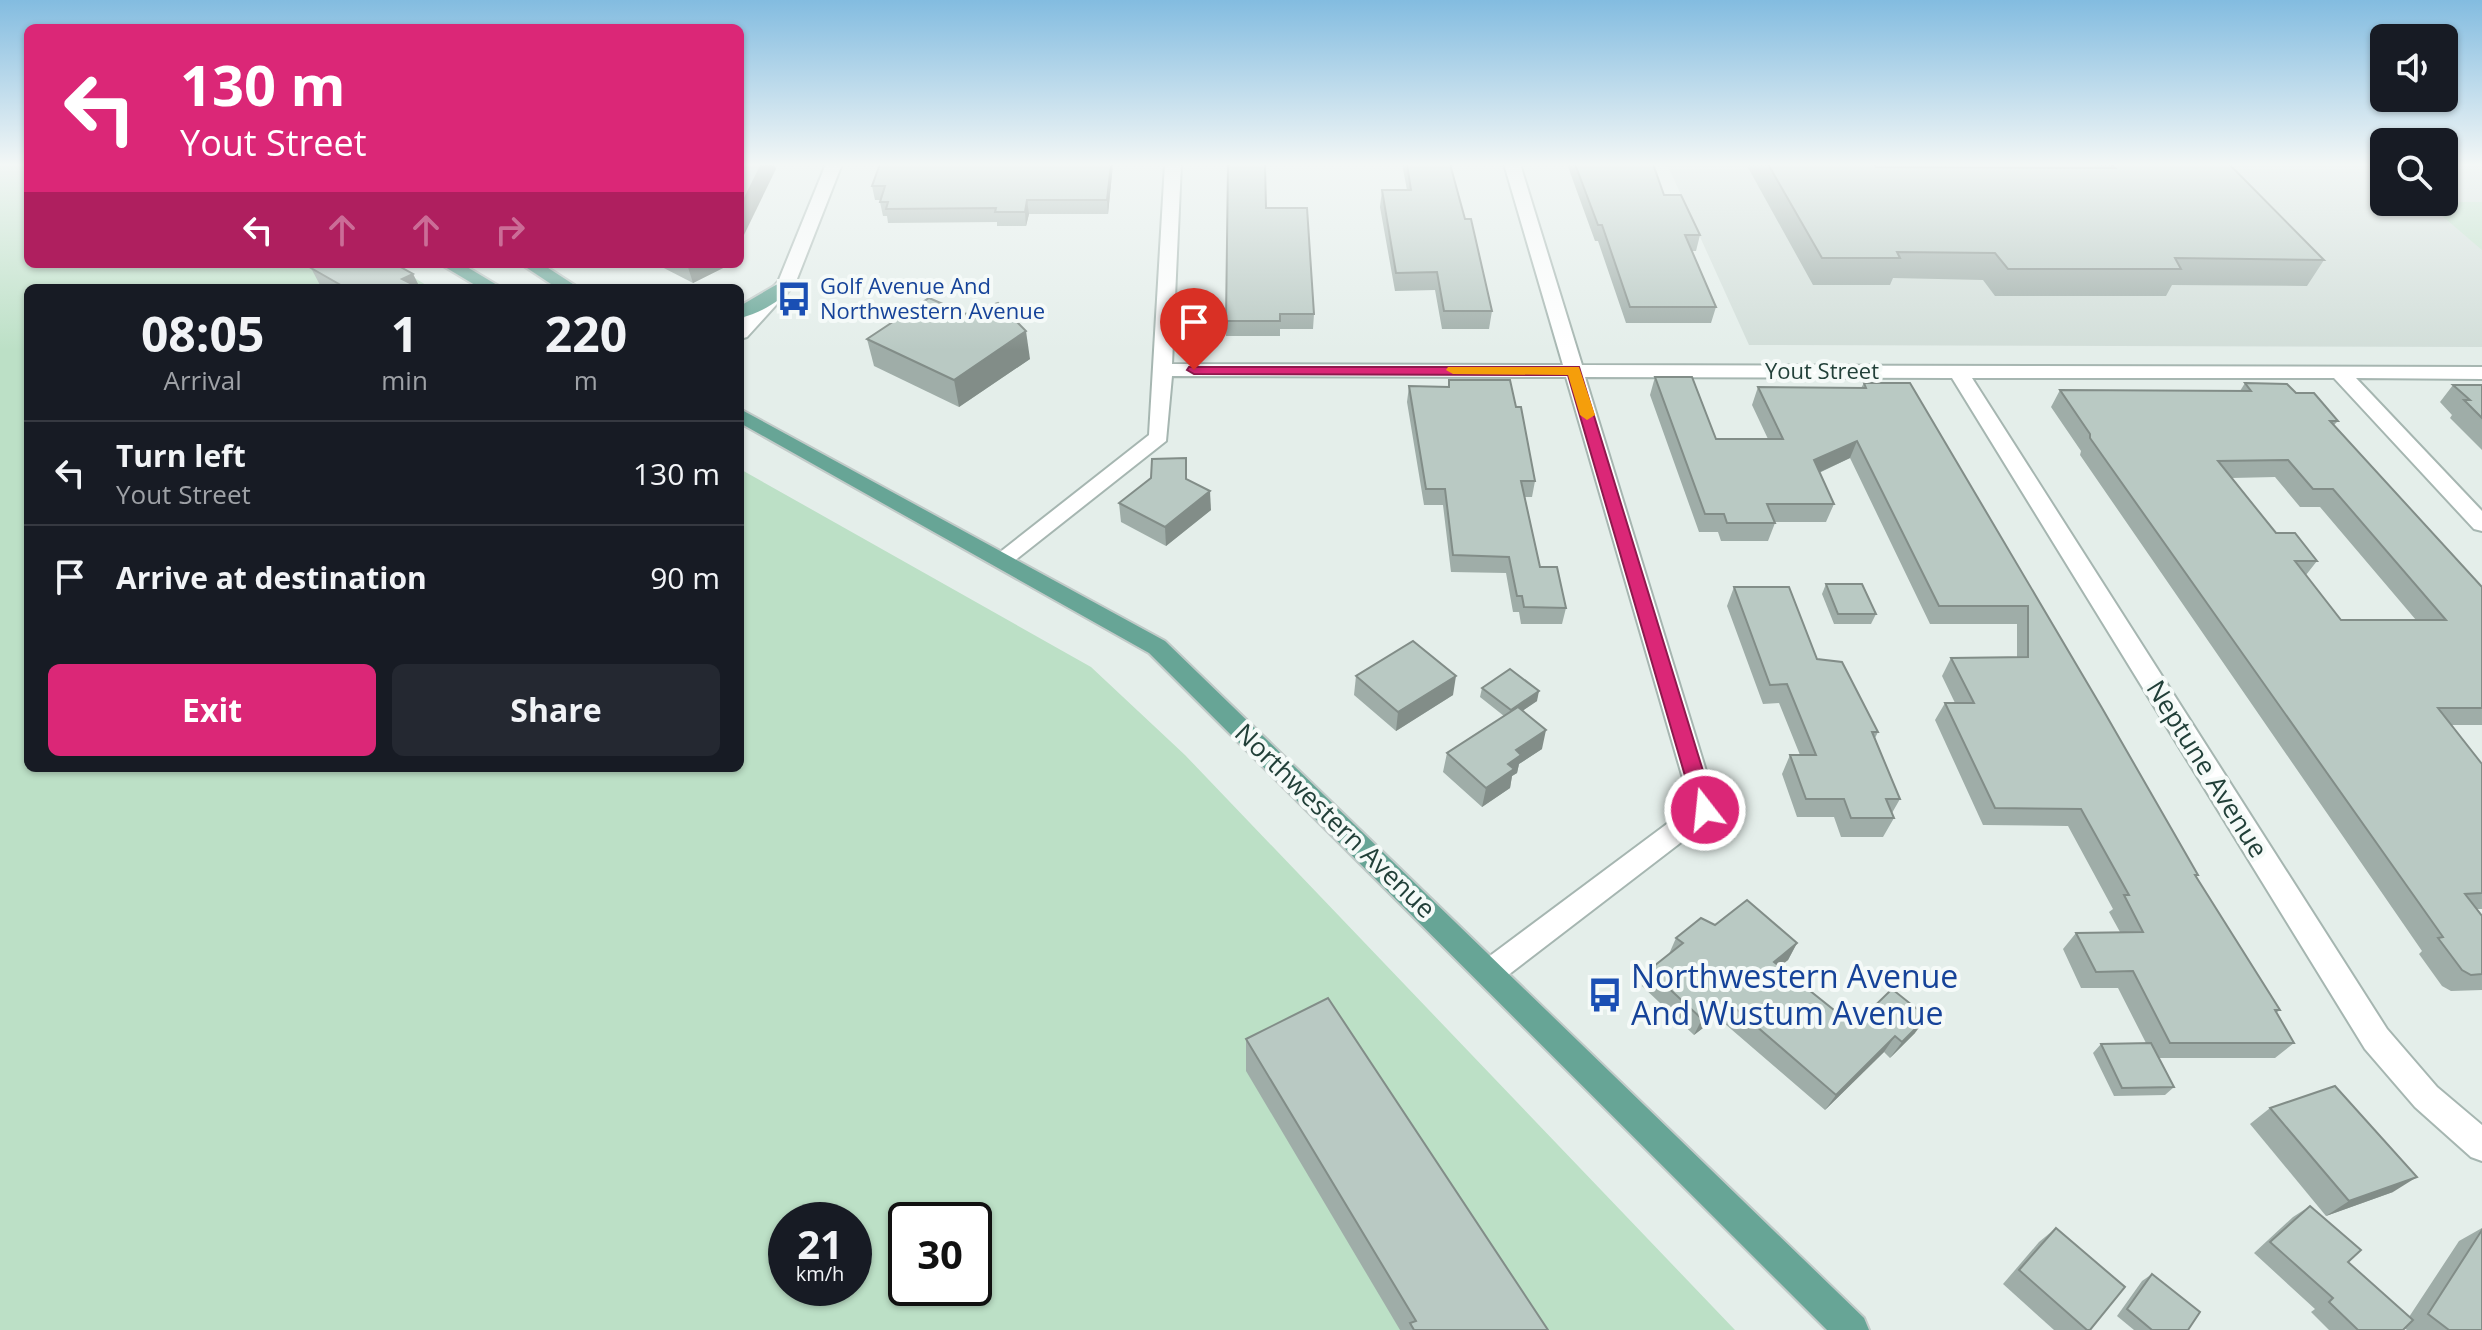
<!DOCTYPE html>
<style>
:root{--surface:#171b24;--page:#242831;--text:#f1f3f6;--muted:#9ea1a6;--line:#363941;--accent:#db2777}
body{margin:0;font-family:"Open Sans",sans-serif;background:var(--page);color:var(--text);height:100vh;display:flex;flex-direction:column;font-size:30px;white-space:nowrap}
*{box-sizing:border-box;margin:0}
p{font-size:26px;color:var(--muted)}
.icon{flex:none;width:44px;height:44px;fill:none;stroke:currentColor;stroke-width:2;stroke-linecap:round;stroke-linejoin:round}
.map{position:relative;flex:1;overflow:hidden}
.drawer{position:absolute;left:24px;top:284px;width:720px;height:488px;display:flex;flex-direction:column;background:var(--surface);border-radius:12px;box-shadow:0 2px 6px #0004}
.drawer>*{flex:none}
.top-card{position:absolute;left:24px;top:24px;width:720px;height:244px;border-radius:12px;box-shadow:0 2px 6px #0004;background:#db2777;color:#fff;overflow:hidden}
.controls{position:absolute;left:2370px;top:24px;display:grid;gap:16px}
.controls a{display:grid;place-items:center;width:88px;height:88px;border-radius:12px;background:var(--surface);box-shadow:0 2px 6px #0004;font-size:40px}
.speed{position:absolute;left:768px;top:1202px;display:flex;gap:16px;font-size:40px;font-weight:700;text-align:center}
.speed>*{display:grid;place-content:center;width:104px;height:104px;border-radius:50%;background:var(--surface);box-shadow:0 2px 6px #0004;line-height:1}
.speed small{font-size:20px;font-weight:400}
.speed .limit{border:4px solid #111;border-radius:12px;background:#fff;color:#111}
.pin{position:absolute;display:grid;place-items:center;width:68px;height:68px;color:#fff;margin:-82px -34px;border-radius:50% 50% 50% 0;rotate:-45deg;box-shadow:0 0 8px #0007}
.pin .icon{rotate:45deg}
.me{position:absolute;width:88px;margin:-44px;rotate:344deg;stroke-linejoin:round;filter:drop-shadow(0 0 6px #0008)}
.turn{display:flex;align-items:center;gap:28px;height:168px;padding:0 24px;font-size:36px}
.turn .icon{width:104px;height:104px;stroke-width:2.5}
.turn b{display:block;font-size:56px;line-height:68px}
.lanes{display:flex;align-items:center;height:76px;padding:0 24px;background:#0003;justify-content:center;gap:40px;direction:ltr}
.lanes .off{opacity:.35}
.eta{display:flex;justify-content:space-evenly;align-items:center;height:136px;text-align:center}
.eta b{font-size:48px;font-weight:700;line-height:56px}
.primary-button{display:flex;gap:16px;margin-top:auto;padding:16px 24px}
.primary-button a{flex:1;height:92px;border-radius:12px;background:var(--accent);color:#fff;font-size:32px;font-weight:700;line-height:92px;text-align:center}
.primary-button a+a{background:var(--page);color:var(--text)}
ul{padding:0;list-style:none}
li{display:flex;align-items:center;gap:24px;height:104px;padding:0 24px;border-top:2px solid var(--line)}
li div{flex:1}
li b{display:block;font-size:30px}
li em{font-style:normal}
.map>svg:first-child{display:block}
.built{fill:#d2ded9}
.green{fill:#bce0c6;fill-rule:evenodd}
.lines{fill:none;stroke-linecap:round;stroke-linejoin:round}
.street-casing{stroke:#a6b6b1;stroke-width:4}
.primary-casing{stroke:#c1cac8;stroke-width:4}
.street{fill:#fff;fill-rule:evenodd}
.primary{fill:#67a596;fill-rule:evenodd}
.wall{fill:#9fada8;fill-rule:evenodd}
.shaded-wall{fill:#828d88}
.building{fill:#b9c9c3;stroke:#828d88;stroke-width:2;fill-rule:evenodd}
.route{fill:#db2777;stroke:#8e194d;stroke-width:2}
.slow{fill:#f59e0b}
.labels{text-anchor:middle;stroke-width:8;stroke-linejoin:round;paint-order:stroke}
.far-transit-label{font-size:22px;fill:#164399;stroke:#f5faf8;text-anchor:start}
.far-street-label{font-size:22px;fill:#224039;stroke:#f5faf8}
.street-label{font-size:26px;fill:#224039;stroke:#f5faf8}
.near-transit-label{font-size:32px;fill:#164399;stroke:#f5faf8;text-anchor:start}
</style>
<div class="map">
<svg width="2482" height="1330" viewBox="0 0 2482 1330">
<rect width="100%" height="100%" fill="#e4eeea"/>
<path class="built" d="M1667,164h717v38h60v-38h38v183l-733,-2z"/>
<g class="green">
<path d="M0,164h28v100h364l39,24h-403v480h712v-299l351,198 94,88 550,575h-1735zM786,1220h68v68h-68zM906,1220h68v68h-68z"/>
<path d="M2426,202h56v48z"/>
</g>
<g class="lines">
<g class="street-casing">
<g id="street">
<path d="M826,164h16l-47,120 -48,53 -7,2v-17l38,-40z"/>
<path d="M1165,164h16l-9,200 391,1 -59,-201h16l62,201 900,2v12l-126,-1 126,133v20l-8,-2 -140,-151h-362l415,651 50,58 45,38v36l-11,-4 -56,-50 -50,-58 -413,-671 -367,-1 133,433 -4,7 -215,165 -10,4 -10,-4 -5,-9 5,-9 212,-158 -125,-429 -394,-1 -6,65 -157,124h-16l-3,-5 159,-125z"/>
</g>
</g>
<g class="primary-casing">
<g id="primary">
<path d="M440,264h22l40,24h-22z"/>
<path d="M521,264h21l37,24h-22z"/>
<path d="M786,279l9,5c-14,17 -34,29 -55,34v-12z"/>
<path d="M740,409l425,232 699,677 5,12h-42l-678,-677 -409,-230z"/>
</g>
</g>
<use href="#street" class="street"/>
<use href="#primary" class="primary"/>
</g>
<g class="wall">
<path d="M880,164h233l-5,50h-79l-3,12h-29v-4l-109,1 -1,-7h-4l-3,-14 1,-2h-6l-3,-14z"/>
<path d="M1228,164l38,44 48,106 -1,15h-33v7h-54z"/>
<path d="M1402,164h48l15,55 27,92 -3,18h-47l-7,-39 -40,1 -15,-84 2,-17h25z"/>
<path d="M1567,164h86l11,31 36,40 -4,16h-4l24,56 -5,16h-85l-28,-82h-3z"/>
<path d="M1746,164h128l2,3 216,1 3,-4h134l95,96 -17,26 -135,-1 -6,11h-171l-12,-16 -90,-2 -3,7h-77z"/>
<path d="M656,264h75l-38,19z"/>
<path d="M311,268l102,6 7,14h-97l-2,-1z"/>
<path d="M867,339l163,20 -71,48 -85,-41z"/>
<path d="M1655,377l61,62h52l-16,-34 6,-18 103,1 3,-5h46l288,492 -2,2 84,133 -4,3 18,30 -19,15h-116l15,29 -9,8 -51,1 -21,-43 8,-9 45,-1 -28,-55h-37l-18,-39 13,-16 44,-1 -11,-20 4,-3 -45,-83 -85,-1 -48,-105 10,-17h10l-13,-27 9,-18 66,-1v-33h-87l-80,-166 -31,15 15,31 -8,18h-52l1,1 -7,18h-47l-3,-9h-19l-49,-137z"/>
<path d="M1449,380l67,27 19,74 -3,16h-7l15,70 26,41 -4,16h-41l-2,-12h-6l-7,-39 -55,-1 -8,-67h-19l-17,-103 2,-16 39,1z"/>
<path d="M2245,383l51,10 42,28 -4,4 148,162v138h-31l31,39v145h-5l5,7v74l-31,1 -9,-5 -23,-32 3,-3 -342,-496 1,-4 -30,-44 9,-17 180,1zM2275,477l25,30h20l96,113h-75l-35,-45 11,-14 -41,-28 -44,-55z"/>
<path d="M2453,385h29v65l-32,-32 2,-3 -12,-13z"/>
<path d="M1187,479l24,31 -45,36 -45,-24 -2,-19z"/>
<path d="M1826,584l50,30 -5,10h-37l-12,-30z"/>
<path d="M1734,587l83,72 61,73 -3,6 25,61 -8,14 2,5 -11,19h-42l-7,-20h-37l-15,-43 8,-19h10l-21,-52 -16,1 -36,-98z"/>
<path d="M1356,676l97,19 -57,36 -42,-36z"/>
<path d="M1482,688l55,13 -15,10 20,38 -23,15 -2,9 -5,3 -2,12 -28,19 -39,-35 4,-19 57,-37 -24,-19z"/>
<path d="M1715,925l82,18 -9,17 -8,6 74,60 61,7 -25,25 -6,-6 -59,58 -108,-93 -23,18 -52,-49 7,-16 20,-16 7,-16z"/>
<path d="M1246,1039l302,291h-148l-154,-259z"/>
<path d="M2270,1108l123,84 -67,24 -76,-92z"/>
<path d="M2310,1206l38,56 61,55 50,-76 23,-13v102h-75l-3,-2 -1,2h-74l-18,-18 4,-3 -61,-56 39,-36z"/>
<path d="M2056,1228l34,102h-36l-51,-46 36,-42z"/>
<path d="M2152,1274l36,56h-54l-17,-14 25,-35z"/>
</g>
<g class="shaded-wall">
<path d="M762,164h12l2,5 -33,68 -3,2v-31z"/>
<path d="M1111,164h2l-5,50 -1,-14z"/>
<path d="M1027,200l2,14 -3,12 -1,-14z"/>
<path d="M687,264h44l-38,19z"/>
<path d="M413,274l7,14 -18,-9z"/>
<path d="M1026,331l4,28 -71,48 -5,-27z"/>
<path d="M1857,441l-7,17 -43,20 7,-18z"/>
<path d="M1210,491l1,19 -45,36 -1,-19z"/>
<path d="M1456,676l-3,19 -57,36 2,-19z"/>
<path d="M1539,691l-2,10 -28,19 2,-10z"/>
<path d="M1546,730l-4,19 -23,15 -2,9 -5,3 -2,12 -28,19 4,-19 22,-24 8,-14z"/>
<path d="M1797,943l-9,17 -23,18 9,-16z"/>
<path d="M1726,1000l-9,17 -23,18 8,-16z"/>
<path d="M1927,1017l-12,16 -25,25 12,-16z"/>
<path d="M1895,1036l-11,16 -59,58 11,-15z"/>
<path d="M2417,1177l-24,15 -67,24 23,-15z"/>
</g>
<g class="building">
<path d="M740,164h22l-22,44z"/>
<path d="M880,164h231l-4,36h-80l-2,12h-30l1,-4 -110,1 2,-7h-8l5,-16h-13z"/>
<path d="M1228,164h37l1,44h41l7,106h-34v7h-54z"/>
<path d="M1407,164h43l15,55h6l21,92h-48l-7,-39 -41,1 -14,-83h29z"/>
<path d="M1575,164h78l11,31h17l19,40h-15l31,72h-86l-28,-82h-4z"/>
<path d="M1768,164h106l2,3 239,1 -4,-4h118l95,96 -149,-2 6,11h-173l-13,-16 -98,-1 3,6h-78z"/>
<path d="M321,264h74l18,10 -11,5 18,9h-74l-35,-20z"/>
<path d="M929,298l37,16 32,-11 28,28 -72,49 -87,-41z"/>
<path d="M1655,377h37l24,62h67l-25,-52 108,1 -2,-5h46l192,325 96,167h-3l85,135h-5l19,33h-124l-37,-72 -37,1 -20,-39 67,-1 -19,-37h5l-48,-86 -86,-1 -50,-105h29l-23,-45 77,-1v-51h-89l-82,-165 -43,19 20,44h-67l8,19h-48l-3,-9h-19z"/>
<path d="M1449,380h61l6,27h5l14,74h-14l19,86h17l9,41 -42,-1 -2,-11h-5l-8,-39 -56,-2 -8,-66h-19l-17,-103 40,1z"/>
<path d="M2245,383l42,1 9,9h18l24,28h-8l152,166v121h-44l44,56v129l-17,1 17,22v58l-11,1 -9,-5 -24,-32 5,-1 -353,-499v-4l-30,-44 191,1zM2288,460l25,29h20l113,131h-105l-46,-59h22l-22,-28h-19l-58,-72z"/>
<path d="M2453,385h29v33l-18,-18h6z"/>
<path d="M1186,458v21l24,12 -45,36 -46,-24 32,-25 1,-19z"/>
<path d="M1826,584h36l14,30h-38z"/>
<path d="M1734,587h55l28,72 25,3 36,70h-6l28,67h-14l8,19h-43l-7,-19h-38l-16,-44h26l-29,-71 -17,1z"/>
<path d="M1413,641l43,35 -58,36 -42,-36z"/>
<path d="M1510,669l29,22 -28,19 -29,-22z"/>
<path d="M1518,707l28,23 -30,20 5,5 -13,9 6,5 -28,19 -39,-35z"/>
<path d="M1747,900l50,43 -23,19 80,64 38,-37 35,28 -25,25 -7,-6 -59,59 -110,-95 -24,19 -53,-49 34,-27 -7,-5 25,-20 14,7z"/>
<path d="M1328,998l220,332h-134l-4,-7 6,-2 -170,-282z"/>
<path d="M2151,1043l23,44 -52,1 -21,-44z"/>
<path d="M2335,1086l82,91 -68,24 -79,-93z"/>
<path d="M2310,1206l51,44 -13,12 65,58 -10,10h-45l-29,-28 4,-4 -63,-56z"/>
<path d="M2056,1228l69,59 -35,43h-3l-68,-60z"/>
<path d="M2482,1230v100h-33l-21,-16z"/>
<path d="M2152,1274l48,38 -12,18h-36l-25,-21z"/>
</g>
<linearGradient id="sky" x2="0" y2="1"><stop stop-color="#83bce0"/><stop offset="0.47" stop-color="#f3f7f6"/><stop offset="1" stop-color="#f3f7f6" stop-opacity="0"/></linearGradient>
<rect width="2482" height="350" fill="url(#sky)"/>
<path class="route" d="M1189,367h390l136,443 -3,6 -7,2 -10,-8 -127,-435 -374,-1 -7,-4z"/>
<path class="slow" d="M1448,367h131l16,48 -8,5 -7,-5 -12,-40 -115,-1 -7,-4z"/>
<defs>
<g id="bus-bare" transform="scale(2.76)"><path d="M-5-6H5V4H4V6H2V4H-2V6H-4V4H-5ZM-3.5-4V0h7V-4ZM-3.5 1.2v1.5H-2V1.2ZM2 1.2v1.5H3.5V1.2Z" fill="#1a4fb4" stroke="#f5faf8" stroke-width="2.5" paint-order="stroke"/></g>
</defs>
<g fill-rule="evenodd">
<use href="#bus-bare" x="794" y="299"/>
<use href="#bus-bare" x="1605" y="995"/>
</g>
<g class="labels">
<g class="far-transit-label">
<text x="820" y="294">Golf Avenue And<tspan x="820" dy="25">Northwestern Avenue</tspan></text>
</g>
<g class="far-street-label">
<text x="1822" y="379">Yout Street</text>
</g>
<g class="street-label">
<text transform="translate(2207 769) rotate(58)" y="9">Neptune Avenue</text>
<text transform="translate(1335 821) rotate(44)" y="9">Northwestern Avenue</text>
</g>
<g class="near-transit-label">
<text x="1631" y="988">Northwestern Avenue<tspan x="1631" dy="37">And Wustum Avenue</tspan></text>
</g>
</g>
</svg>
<div class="controls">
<a><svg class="icon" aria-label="sound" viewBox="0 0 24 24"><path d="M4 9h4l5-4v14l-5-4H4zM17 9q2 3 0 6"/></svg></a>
<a><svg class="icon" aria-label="search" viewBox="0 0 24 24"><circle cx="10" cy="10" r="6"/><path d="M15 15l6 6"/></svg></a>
</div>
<div class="speed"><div>21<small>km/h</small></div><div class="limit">30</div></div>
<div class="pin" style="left:1194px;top:370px;background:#d93025"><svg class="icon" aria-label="arrive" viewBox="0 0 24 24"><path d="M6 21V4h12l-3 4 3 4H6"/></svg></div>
<svg class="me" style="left:1705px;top:810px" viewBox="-20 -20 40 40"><circle r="17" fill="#db2777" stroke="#fff" stroke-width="3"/><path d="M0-11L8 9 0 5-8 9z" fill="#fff"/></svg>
<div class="top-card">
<div class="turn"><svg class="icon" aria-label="left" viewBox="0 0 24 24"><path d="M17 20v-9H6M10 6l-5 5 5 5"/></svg><div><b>130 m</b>Yout Street</div></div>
<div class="lanes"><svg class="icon" aria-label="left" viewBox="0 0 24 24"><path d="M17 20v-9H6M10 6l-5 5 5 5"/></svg><svg class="icon off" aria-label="ahead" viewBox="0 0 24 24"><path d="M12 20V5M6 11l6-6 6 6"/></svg><svg class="icon off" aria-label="ahead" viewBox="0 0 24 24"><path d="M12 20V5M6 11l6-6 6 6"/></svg><svg class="icon off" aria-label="right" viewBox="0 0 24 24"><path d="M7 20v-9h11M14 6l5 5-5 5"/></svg></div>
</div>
<section class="drawer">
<div class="eta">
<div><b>08:05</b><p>Arrival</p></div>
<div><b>1</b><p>min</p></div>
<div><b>220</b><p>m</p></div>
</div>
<ul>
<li><svg class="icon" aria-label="left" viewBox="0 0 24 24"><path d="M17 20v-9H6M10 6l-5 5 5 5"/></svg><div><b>Turn left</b><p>Yout Street</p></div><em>130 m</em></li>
<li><svg class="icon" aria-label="arrive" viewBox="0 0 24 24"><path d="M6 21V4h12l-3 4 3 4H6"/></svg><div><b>Arrive at destination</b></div><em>90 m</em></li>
</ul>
<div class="primary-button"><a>Exit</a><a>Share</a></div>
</section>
</div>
